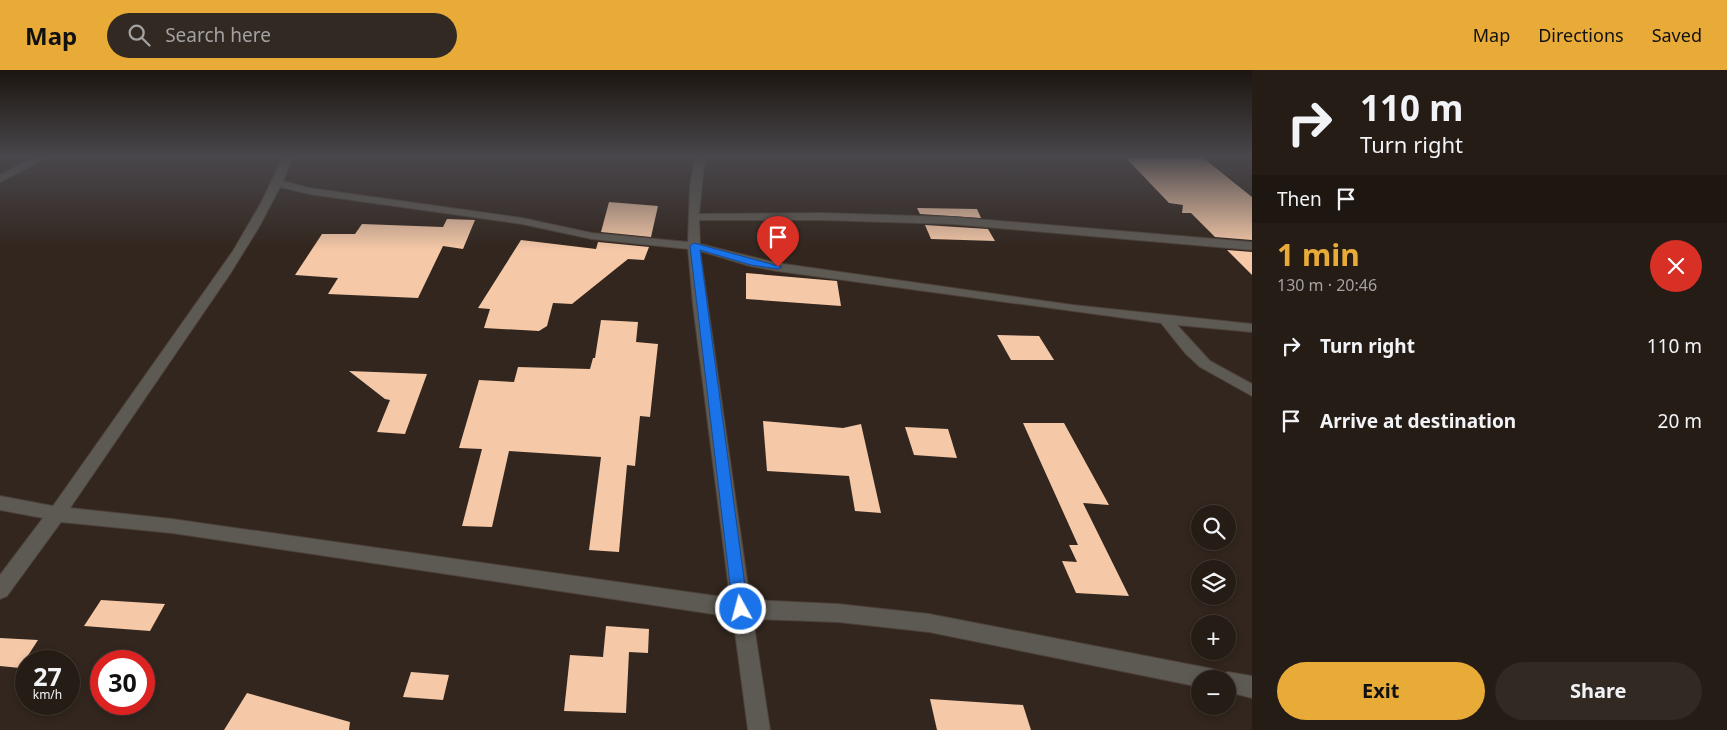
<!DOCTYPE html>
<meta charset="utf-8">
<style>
:root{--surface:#261c16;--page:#322923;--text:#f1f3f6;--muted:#a4a1a1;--line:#423a35;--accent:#e9ab38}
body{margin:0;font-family:"Noto Sans",sans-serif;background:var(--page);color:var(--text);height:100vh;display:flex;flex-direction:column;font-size:19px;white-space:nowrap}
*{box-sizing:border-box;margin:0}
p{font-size:16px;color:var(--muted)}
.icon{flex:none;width:28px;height:28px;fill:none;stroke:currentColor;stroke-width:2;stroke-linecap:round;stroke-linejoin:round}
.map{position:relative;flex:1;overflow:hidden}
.panel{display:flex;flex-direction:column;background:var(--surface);width:475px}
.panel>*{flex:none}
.guide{background:#261c16;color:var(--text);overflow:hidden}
.fabs{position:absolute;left:1191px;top:435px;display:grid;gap:10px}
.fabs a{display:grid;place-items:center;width:45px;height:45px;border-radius:50%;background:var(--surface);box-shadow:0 2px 8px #0003,0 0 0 1px var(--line);font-size:25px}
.speed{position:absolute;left:15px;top:580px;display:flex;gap:10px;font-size:25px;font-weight:700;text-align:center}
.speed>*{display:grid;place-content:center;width:65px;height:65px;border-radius:50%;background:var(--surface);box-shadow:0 2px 8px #0003,0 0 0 1px var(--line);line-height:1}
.speed small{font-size:12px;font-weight:400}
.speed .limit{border:8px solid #d22;background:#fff;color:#111}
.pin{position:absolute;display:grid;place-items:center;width:42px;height:42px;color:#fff;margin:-51px -21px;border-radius:50% 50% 50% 0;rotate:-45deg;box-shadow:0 0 5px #0007}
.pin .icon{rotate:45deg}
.me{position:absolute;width:55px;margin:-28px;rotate:353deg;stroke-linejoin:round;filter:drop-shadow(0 0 4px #0008)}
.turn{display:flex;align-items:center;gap:18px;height:105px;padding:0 25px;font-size:22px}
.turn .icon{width:65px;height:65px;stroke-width:2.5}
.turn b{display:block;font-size:35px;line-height:42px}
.then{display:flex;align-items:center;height:48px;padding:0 25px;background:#0003;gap:10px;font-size:19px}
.round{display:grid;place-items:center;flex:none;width:52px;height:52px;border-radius:26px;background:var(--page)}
.head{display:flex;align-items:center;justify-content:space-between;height:85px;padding:0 25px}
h1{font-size:30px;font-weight:700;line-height:38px;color:var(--accent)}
.action{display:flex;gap:10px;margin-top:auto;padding:10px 25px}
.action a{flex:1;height:58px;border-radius:30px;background:var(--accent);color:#111;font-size:20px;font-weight:700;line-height:58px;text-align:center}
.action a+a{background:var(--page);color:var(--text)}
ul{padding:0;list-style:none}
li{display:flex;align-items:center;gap:15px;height:75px;padding:0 25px}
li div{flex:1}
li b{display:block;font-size:19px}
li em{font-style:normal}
header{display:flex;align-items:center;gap:30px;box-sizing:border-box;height:70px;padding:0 25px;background:var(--accent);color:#111}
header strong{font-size:24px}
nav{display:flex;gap:28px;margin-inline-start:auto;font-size:18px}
.search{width:350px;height:45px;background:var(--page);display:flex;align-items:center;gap:12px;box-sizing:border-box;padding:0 18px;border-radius:28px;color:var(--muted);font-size:19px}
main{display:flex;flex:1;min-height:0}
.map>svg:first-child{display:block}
.building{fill:#f5c8a8}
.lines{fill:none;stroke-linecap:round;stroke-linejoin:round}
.minor-casing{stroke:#4c4139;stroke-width:2}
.minor{fill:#5d5953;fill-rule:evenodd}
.route{fill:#1a73e8;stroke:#114b97}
</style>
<header>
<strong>Map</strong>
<div class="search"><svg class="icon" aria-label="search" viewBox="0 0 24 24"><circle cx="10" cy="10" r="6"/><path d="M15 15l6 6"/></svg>Search here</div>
<nav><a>Map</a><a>Directions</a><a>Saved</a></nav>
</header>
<main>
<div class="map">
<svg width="1252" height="660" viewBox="0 0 1252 660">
<rect width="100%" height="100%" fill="#32261e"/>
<g class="building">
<path d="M1125,87h77l50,40v43l-37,-3 -24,-24h-9l1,-8 -14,-2z"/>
<path d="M609,132l49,4 -7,31 -50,-5z"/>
<path d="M917,138l60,1 4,9 -61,-4z"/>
<path d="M447,149l28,1 -12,29 -20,-3 -25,52 -90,-4 10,-16 -43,-3 27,-41h33l7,-10 81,3z"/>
<path d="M925,155l63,4 7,12 -64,-2z"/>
<path d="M521,170l75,9 2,-7 51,5 -5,13 -16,-1 -56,45 -19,-1 -6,23 -8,5 -55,-3 6,-19 -12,-1z"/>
<path d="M1227,180l25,2v23z"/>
<path d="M746,203l91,8 4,25 -95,-7z"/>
<path d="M601,250l37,2 -2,20 22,2 -8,73 -10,-1 -5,50 -8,-1 -8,87 -30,-2 12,-93 -92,-6 -17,76 -30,-1 20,-77 -23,-1 20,-68 35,2 4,-15 72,2 3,-11h2z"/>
<path d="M997,265l42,1 15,24h-43z"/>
<path d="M349,301l78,3 -22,60 -28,-2 13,-32 -5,-1z"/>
<path d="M763,351l80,7 18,-4 20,89 -26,-2 -6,-35 -82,-5z"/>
<path d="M1023,353h41l45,82 -26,-2 46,93 -53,-3 -14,-32 15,1 -8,-17h9z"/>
<path d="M905,357l43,2 9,29 -43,-3z"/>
<path d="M101,530l64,4 -15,27 -66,-5z"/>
<path d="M606,556l43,3 -1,24 -19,-1 -3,61 -62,-2 6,-56 33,2z"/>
<path d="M0,568l38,2 -18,28 -20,-2z"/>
<path d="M411,602l38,3 -6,25 -40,-3z"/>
<path d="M247,623l103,29 -1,8h-125z"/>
<path d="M930,629l93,6 8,25h-94z"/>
</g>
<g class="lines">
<g class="minor-casing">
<g id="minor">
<path d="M35,87h13l-48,25v-7z"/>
<path d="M283,87h10l-10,24 26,7 213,30 70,15 96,9 2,-57 5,-28h10l-6,57 124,-1 129,4 300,25v8l-300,-26 -129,-4h-124l1,24 77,19 296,42 179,19v8l-75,-7 33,36 42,23v12l-52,-29 -15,-14 -24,-30 -384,-52 -27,-5 -50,-15 50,349 88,4 91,10 284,55 8,5 7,-2 24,4v22l-24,-6v-13h-28v8l-271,-55 -91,-10 -85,-3 17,111h-22l-15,-113 -561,-84 -111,-11 -54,74 -7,3v-24l43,-57 -43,-8v-14l53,10 180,-255 28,-48zM280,117l29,7 213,30 70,15 96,10 5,56 37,293 -558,-79 -102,-11 160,-234 29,-47z"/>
</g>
</g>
<use href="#minor" class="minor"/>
</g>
<linearGradient id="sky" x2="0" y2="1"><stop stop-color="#1c1510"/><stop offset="0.48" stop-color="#49474c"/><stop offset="1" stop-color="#49474c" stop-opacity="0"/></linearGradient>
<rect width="1252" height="180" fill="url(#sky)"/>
<path class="route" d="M694,173l88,24 -4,2 -27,-4 -51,-15 48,359 -2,5 -5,2 -6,-2 -2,-5 -43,-363z"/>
</svg>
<div class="fabs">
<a><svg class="icon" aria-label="search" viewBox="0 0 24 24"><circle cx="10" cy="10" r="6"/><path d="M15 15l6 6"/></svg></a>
<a><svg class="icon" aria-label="layers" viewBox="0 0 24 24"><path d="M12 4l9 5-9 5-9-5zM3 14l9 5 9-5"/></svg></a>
<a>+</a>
<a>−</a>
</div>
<div class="speed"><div>27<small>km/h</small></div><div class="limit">30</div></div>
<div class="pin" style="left:778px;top:197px;background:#d93025"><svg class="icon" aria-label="arrive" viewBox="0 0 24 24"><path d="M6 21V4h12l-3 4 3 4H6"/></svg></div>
<svg class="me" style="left:741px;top:539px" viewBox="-20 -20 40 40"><circle r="17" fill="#1a73e8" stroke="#fff" stroke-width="3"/><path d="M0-11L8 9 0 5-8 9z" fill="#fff"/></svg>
</div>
<section class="panel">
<div class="guide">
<div class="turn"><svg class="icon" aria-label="right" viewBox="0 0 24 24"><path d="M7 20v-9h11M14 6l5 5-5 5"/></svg><div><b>110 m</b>Turn right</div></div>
<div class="then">Then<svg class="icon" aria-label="arrive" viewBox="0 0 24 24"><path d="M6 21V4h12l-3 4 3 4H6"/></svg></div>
</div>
<div class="head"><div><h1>1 min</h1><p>130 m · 20:46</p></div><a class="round" style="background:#d93025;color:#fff"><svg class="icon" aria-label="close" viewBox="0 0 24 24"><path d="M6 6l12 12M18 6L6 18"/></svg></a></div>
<ul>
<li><svg class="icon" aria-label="right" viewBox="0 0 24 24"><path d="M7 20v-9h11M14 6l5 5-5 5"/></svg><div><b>Turn right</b></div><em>110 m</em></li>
<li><svg class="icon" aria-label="arrive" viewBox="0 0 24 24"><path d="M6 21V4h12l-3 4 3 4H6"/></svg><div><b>Arrive at destination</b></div><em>20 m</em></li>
</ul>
<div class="action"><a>Exit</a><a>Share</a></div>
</section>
</main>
